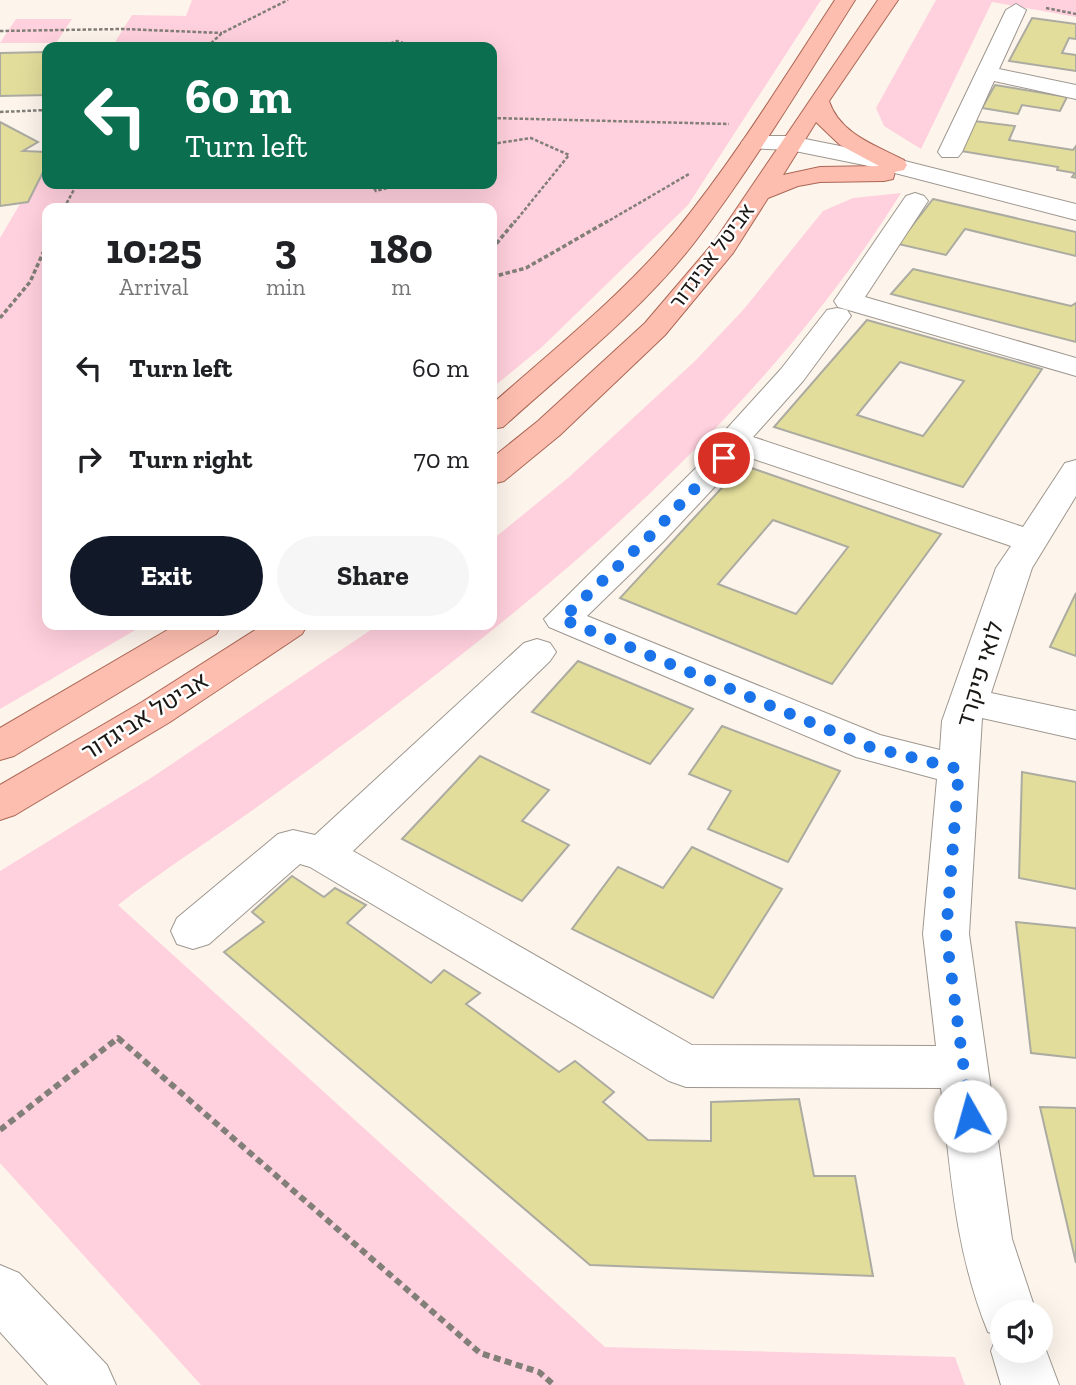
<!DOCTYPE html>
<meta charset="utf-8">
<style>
:root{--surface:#fff;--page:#f6f6f6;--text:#202124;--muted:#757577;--accent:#111827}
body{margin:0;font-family:"Zilla Slab",Heebo,serif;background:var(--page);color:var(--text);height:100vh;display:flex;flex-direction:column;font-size:26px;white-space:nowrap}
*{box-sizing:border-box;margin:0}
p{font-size:23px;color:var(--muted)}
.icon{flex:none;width:38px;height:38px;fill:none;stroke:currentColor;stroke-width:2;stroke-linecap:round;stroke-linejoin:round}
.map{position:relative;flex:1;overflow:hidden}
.drawer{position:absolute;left:42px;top:203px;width:455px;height:427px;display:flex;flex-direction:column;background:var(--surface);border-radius:14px;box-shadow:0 7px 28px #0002}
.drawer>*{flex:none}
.hud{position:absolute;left:42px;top:42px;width:455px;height:147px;border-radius:14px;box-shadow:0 7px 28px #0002;background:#0b6e4f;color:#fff;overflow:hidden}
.fabs{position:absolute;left:990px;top:1300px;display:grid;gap:14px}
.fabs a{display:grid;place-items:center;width:63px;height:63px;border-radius:50%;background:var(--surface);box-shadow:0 7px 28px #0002;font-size:35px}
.pin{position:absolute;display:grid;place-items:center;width:60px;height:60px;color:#fff;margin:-30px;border:4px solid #fff;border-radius:50%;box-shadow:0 2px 7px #0007}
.me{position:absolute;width:77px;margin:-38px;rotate:353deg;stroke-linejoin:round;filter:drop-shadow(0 0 5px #0008)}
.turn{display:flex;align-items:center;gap:24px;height:147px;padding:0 28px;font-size:32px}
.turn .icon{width:91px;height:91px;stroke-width:2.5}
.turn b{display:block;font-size:49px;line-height:60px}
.eta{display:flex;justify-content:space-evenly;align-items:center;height:119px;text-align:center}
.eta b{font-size:42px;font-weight:700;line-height:49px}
.action{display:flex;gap:14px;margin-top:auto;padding:14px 28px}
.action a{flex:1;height:80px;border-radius:42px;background:var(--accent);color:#fff;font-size:28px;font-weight:700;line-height:80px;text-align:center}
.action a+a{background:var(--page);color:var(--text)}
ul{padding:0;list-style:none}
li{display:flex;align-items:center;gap:21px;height:91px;padding:0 28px}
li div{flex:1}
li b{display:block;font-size:26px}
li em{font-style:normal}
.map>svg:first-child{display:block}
.green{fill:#ffd0dd}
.building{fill:#e2dd9b;stroke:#acaba1;stroke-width:2;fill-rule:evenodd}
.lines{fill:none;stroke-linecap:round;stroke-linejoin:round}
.minor-casing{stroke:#9e978f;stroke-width:2}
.major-casing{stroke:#ac6756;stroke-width:2}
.path-far2{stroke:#827e78;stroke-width:2.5;stroke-dasharray:3.5 2;stroke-linecap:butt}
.path-far1{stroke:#827e78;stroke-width:3.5;stroke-dasharray:4.5 2.5;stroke-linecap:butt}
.path{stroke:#827e78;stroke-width:6;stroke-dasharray:7 4.5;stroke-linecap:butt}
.minor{fill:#fff;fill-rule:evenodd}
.major{fill:#fdbeaf;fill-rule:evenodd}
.route{stroke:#1a73e8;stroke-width:12;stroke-dasharray:0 21.6}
.labels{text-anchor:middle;stroke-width:5;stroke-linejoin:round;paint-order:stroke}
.far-street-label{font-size:21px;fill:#1a1815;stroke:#fff}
.street-label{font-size:24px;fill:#1a1815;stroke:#fff}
</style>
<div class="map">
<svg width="1076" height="1385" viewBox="0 0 1076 1385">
<rect width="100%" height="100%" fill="#fdf5ec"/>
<g class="green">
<path d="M192,0h629l-133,205 -146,142 -50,41v-180h-445v417h97l-144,84v-471l47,-80v26h445v-137h-380l20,-32 54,1z"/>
<path d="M936,0h140v17l-84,-15 -71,147 -37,-23 -8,-18z"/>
<path d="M16,19h56l-16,24h-56z"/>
<path d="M901,193c-153,246 -397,437 -630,604 -51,37 -104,70 -153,108l487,442 350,10 10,28h-764l-201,-222v-292l151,-93 227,-153h114v-85l76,-62 127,-117 49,-52 79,-98 30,-13z"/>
</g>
<g class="building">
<path d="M1032,18l44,6v15l-7,-1 -7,15 14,2v16l-67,-10z"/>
<path d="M47,52v43l-47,1v-43z"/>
<path d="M995,85l72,12 -7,14 -38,-6 -4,9 -36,-6z"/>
<path d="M974,121l41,5 -6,14 64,10 3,-4v32l-4,-1 3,-4 -18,-3 1,-3 -97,-16z"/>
<path d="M0,122l38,20 -15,9 24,1v12l-19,38 -28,4z"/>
<path d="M933,199l143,33v24l-111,-27 -19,26 -48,-11z"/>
<path d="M913,269l158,37 5,-3v39l-185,-48z"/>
<path d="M867,320l175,49 -79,118 -189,-60zM900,362l64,19 -41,55 -66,-21z"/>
<path d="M743,465l198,69 -109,150 -212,-86zM773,520l75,27 -52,67 -78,-30z"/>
<path d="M1076,593v63l-26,-9z"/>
<path d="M578,661l115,48 -43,55 -118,-52z"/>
<path d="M722,726l118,45 -52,91 -80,-33 23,-38 -42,-17z"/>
<path d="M480,756l69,34 -27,31 47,24 -47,56 -120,-62z"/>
<path d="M1022,772l54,10v107l-57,-11z"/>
<path d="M692,847l90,42 -69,109 -141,-69 46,-62 45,21z"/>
<path d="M292,876l32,21 11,-9 31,17 -19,18 84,60 13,-13 36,23 -14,11 93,68 16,-11 39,31 -11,10 45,38 63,1v-39l88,-3 15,77h41l18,100 -283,-11 -366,-313 40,-30 -12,-10z"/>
<path d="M1016,922l60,6v130l-45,-5z"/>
<path d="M1040,1107l36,1v155z"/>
</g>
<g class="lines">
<g class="minor-casing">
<g id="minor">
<path d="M1016,4l10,6 -27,59 77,16v14l-82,-18 -32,71 -4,5h-16l-4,-5 68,-142z"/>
<path d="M753,136h37l75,15 211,53v16l-212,-55 -74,-15 -45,-2 -4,-5 4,-5z"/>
<path d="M915,193l9,3 4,5 -63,96 211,61v18l-238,-69 -4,-6 72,-105z"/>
<path d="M837,308l10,2 4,6 -48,65 -50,56 270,90 42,-64 11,-3v36l-44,72 -41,125 85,18v28l-94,-21 -13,216 43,305 24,73h-33v39h38v-14l18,48h-58l-10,-34 6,-16 -9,-3c-33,-81 -37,-158 -47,-244l-255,-1 -17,-6 -359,-214 -10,-3 -91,80 -16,5 -16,-5 -6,-13 6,-13 101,-84 15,-4 22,5 209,-192 13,-4 13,4 6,9 -6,9 -197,190 339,194 244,1 -13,-112 14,-155 -81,-22 -307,-130 -5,-8 169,-168 11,-3 -7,-7 5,-7 59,-65 46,-59zM736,453l275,93 -15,22 -54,153 -2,29 -60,-15 -293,-119 77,-75 71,-76 5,-7z"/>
<path d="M0,1265l19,8 88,92 9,20h-68l-48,-53z"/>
</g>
</g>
<g class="major-casing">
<g id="major">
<path d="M835,0h20c-52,82 -102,166 -161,243 -54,69 -126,125 -191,184l-11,2v-25c62,-55 129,-108 182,-171 60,-73 110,-155 161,-233z"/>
<path d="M878,0h20l-69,101c11,33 46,44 75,59l3,5 -3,5 -9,2 -2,7 -9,2 -64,1 -22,4 -30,12 -35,55 -68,82 -105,100 -56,46 -12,3v-26l46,-37 107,-98 69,-81zM816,122l24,23 39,21 -59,1 -37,8z"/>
<path d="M176,625h45l-5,9 -202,122 -14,4v-32z"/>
<path d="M263,625h44l-5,9 -132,88 -155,93 -15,5v-35l142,-83z"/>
</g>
</g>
<g class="path-far2">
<path d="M1046,8l30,6"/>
<path d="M0,31l123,-2 99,4"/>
<path d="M207,47l15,-14 66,-33"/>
<path d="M380,47l17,-6 18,6"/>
<path d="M0,112l47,-2"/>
<path d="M492,118l237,6"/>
<path d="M492,144l39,-6 38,17 -55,68"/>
<path d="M371,184l5,7 26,-7"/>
<path d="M73,187l19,-3"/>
<path d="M64,208l13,-24"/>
<path d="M605,223l84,-49"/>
</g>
<g class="path-far1">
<path d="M492,249l23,-28"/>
<path d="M492,277l34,-9 82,-47"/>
<path d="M0,318l30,-36 17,-38"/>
</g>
<path class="path" d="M0,1130l118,-92 362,315 59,19 15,13"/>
<use href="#minor" class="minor"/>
<use href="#major" class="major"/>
</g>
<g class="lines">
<path class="route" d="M724,458l-72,76 -90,85 308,128 89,22 -13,165 24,182"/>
</g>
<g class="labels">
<g class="far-street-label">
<text transform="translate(712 256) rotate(-53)" y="7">אביטל אביגדור</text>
</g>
<g class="street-label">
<text transform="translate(980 674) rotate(-73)" y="8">לואי פיקרד</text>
<text transform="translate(145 716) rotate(-32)" y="8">אביטל אביגדור</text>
</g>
</g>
</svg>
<div class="fabs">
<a><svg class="icon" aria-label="sound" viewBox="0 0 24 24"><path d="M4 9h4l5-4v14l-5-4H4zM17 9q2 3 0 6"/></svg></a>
</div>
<div class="pin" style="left:724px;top:458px;background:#d93025"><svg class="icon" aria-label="arrive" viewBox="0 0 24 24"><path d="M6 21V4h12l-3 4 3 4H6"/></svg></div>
<svg class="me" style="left:970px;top:1116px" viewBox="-20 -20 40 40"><circle r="19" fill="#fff"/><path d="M0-13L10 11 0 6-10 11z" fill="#1a73e8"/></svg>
<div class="hud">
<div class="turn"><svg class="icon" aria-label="left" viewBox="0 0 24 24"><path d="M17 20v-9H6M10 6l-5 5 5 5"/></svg><div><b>60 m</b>Turn left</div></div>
</div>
<section class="drawer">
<div class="eta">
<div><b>10:25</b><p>Arrival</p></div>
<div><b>3</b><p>min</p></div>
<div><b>180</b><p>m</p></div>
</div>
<ul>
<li><svg class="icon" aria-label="left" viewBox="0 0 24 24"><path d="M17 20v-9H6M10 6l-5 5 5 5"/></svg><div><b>Turn left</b></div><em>60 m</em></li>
<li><svg class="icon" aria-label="right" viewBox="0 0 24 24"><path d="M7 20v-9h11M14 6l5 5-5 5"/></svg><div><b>Turn right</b></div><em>70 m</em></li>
</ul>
<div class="action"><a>Exit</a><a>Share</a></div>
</section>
</div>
